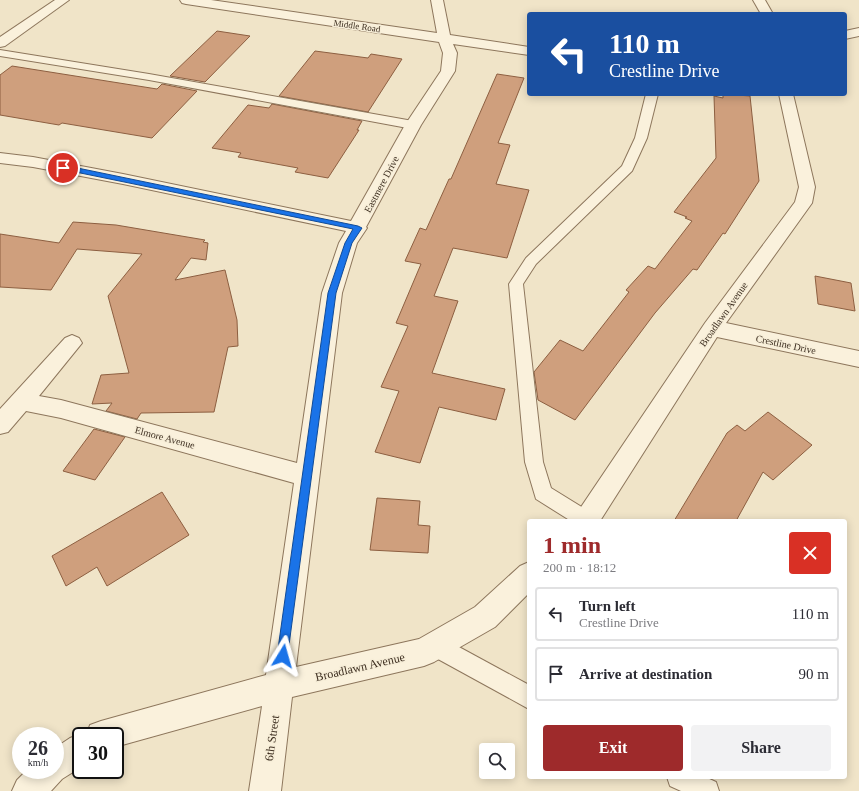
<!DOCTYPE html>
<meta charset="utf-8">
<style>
:root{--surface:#fff;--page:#f2f2f3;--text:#2b2b33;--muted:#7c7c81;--line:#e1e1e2;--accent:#9e2a2b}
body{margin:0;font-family:"Times New Roman",serif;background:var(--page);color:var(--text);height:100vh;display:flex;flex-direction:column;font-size:15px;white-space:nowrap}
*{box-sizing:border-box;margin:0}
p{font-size:13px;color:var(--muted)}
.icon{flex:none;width:22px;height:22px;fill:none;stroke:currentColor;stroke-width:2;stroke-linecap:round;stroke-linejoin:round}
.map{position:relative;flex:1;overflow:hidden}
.side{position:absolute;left:527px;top:519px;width:320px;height:260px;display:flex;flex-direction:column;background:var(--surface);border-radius:4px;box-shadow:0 2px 10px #0003}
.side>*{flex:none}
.banner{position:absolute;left:527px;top:12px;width:320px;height:84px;border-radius:4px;box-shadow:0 2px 10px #0003;background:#1a4fa0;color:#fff;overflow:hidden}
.controls{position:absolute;left:479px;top:743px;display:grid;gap:8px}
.controls a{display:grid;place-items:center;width:36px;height:36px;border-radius:4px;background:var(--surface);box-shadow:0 2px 10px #0003;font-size:20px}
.speed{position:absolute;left:12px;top:727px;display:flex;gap:8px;font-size:20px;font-weight:700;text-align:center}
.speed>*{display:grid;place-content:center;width:52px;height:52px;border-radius:50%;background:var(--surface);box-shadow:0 2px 10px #0003;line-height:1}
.speed small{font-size:10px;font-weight:400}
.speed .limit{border:2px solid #111;border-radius:6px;background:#fff;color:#111}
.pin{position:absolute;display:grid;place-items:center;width:34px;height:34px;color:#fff;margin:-17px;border:2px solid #fff;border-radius:50%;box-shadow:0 1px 4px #0007}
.me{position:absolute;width:44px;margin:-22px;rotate:8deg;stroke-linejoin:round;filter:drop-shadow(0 0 3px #0008)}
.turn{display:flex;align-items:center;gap:14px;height:84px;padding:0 16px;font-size:18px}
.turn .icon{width:52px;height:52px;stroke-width:2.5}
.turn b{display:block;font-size:28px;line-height:34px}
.round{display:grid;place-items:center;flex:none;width:42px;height:42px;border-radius:4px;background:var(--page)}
.headline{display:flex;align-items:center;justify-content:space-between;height:68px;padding:0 16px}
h1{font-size:24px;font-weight:800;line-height:30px;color:var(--accent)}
.action{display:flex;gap:8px;margin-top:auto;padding:8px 16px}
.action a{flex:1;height:46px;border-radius:4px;background:var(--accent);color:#fff;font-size:16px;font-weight:800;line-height:46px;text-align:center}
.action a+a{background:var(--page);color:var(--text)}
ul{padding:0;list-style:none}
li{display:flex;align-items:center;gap:12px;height:54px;margin:0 8px 6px;padding:0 8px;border:2px solid var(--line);border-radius:4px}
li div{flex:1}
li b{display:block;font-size:15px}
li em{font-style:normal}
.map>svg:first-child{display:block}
.building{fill:#cf9f7d;stroke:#8d5f41}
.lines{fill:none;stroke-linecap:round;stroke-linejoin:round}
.service-casing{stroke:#8d765c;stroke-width:2}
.minor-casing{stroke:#8d765c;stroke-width:2}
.service{fill:#faf1dc;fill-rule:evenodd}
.minor{fill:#faf1dc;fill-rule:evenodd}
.route{fill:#1a73e8;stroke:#114b97}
.labels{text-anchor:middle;stroke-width:3;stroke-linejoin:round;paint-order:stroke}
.far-street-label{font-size:9px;fill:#3d2e20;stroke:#f7eed8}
.street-label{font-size:10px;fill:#3d2e20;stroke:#f7eed8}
.near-street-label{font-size:12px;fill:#3d2e20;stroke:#f7eed8}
</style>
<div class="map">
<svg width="859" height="791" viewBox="0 0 859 791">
<rect width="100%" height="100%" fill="#f0e4c8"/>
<g class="building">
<path d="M217,31l33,5 -45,46 -35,-6z"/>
<path d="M315,51l53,7 3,-4 31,5 -34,53 -89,-16z"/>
<path d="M12,66l145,23 5,-5 35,7 -45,47 -90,-15 -3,2 -59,-10v-40z"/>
<path d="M497,74l27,4 -26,65 12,2 -14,39 33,6 -22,68 -54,-10 -19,48 24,5 -26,72 73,16 -9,31 -57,-13 -19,56 -45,-11 24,-61 -18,-4 27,-61 -12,-3 25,-59 -16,-3 15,-33 6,2 23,-51h2z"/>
<path d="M723,94l27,2 9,85 -34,53 -2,-1 -26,37 -4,-1 -38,44 -80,107 -37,-20 -4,-28 26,-32 23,11 46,-59 -3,-2 22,-24 7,3 37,-48 -7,-3 2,-1 -13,-5 42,-54 -2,-62 9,2z"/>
<path d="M272,104l90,17 -5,9h2l-31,48 -33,-6 3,-4 -60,-11 3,-4 -29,-5 36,-43 21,3z"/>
<path d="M73,222l43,3 89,15 -2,2 5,1 -2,17 -15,-2 -16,22 50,-10 12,50 1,26 -10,1 -14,65 -73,1 -4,6 -31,-8 6,-8 -20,1 9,-29 28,-2 -21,-77 34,-42 -65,-5 -26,41 -51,-3v-53l59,9z"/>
<path d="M815,276l36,7 4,28 -37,-7z"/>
<path d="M768,412l44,33 -39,35 -10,-8 -27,49h-62l53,-88 10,-8 8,6z"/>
<path d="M94,429l31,8 -30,43 -32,-9z"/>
<path d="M162,492l27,43 -82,51 -10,-19 -31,19 -14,-30z"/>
<path d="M377,498l43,3 -2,24 12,1 -2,27 -58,-3z"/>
</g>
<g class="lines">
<g class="service-casing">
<g id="service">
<path d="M0,50l149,24 264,47 4,2 2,2 -2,2 -4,2 -264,-49 -149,-24z"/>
<path d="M646,94h12l-11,44 -15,33 -96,93 -13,20 20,178 8,26 42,26 3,6 -25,1 -35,-22 -11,-37 -16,-178 17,-26 96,-92 13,-28z"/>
<path d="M435,634l94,51v24l-102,-56 -3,-8 3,-8z"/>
<path d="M667,777h38l11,5 3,9h-38l-11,-5z"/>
</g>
</g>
<g class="minor-casing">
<g id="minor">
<path d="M55,0h14l-64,46 -5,1v-10z"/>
<path d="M180,0h31l226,33 -6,-33h12l7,35 79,12v8l-76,-11 4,9 -2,18 -34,54 -55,102 1,1 -10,15 -15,50 -46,374 123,-28 56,-32 45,-41 9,-4v31l-34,34 -61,35 -10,4 -132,31 -11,94h-32l13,-85 -147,41v-11h-34v31l-19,12 -11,12h-39l5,-11 10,-10h28v-22l15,-10 11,-4 5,2 4,-11 11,-4 165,-46 28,-192 -233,-65 -35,-7 -18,21 -8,2v-25l65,-71 7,-3 7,3 3,5 -43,53 22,4 236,63 25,-170 17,-50 7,-12 -223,-47 -90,-17 -33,-4v-10l33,4 90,17 228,47 54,-96 36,-54 2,-18 -4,-11 -253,-38 -4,-1z"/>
<path d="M753,0h12l8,14h-12z"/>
<path d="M859,28v8l-14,3v-8z"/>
<path d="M779,94h14l22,93 -3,16 -86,120 133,28v16l-142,-30 -117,184h-27l4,-8 128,-190 90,-121 4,-15z"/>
</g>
</g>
<use href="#service" class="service"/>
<use href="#minor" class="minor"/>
</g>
<path class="route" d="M63,165l295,61 4,2 -10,15 -16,50 -49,367 -4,1 -4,-1 -2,-4 51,-363 17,-50 8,-14 -292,-60v-3z"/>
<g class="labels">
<g class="far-street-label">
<text transform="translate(357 26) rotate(8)" y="3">Middle Road</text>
</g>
<g class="street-label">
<text transform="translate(381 184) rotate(-62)" y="4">Eastmere Drive</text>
<text transform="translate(723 314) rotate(-55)" y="4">Broadlawn Avenue</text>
<text transform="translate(786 344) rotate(12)" y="4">Crestline Drive</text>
<text transform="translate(165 437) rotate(15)" y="4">Elmore Avenue</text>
</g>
<g class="near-street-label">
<text transform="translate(360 667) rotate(-13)" y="4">Broadlawn Avenue</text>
<text transform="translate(272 738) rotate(-82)" y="4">6th Street</text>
</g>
</g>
</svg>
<div class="controls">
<a><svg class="icon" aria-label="search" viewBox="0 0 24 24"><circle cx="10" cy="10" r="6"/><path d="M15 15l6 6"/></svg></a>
</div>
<div class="speed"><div>26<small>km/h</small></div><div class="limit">30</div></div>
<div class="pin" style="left:63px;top:168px;background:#d93025"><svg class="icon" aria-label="arrive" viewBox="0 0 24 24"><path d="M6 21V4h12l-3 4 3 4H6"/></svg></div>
<svg class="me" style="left:283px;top:656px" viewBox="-20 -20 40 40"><path d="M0-17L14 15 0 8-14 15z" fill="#1a73e8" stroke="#fff" stroke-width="4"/></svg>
<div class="banner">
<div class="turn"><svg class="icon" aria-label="left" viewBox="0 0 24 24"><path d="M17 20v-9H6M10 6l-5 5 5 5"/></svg><div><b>110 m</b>Crestline Drive</div></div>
</div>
<section class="side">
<div class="headline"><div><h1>1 min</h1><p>200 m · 18:12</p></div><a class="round" style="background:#d93025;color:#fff"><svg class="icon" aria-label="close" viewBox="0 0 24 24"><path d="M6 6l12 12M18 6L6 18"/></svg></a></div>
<ul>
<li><svg class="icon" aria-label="left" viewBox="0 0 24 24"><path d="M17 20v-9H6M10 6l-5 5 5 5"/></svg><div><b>Turn left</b><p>Crestline Drive</p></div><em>110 m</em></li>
<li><svg class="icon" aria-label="arrive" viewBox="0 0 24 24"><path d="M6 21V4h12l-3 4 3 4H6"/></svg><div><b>Arrive at destination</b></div><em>90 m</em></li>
</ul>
<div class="action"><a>Exit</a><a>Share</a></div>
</section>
</div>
